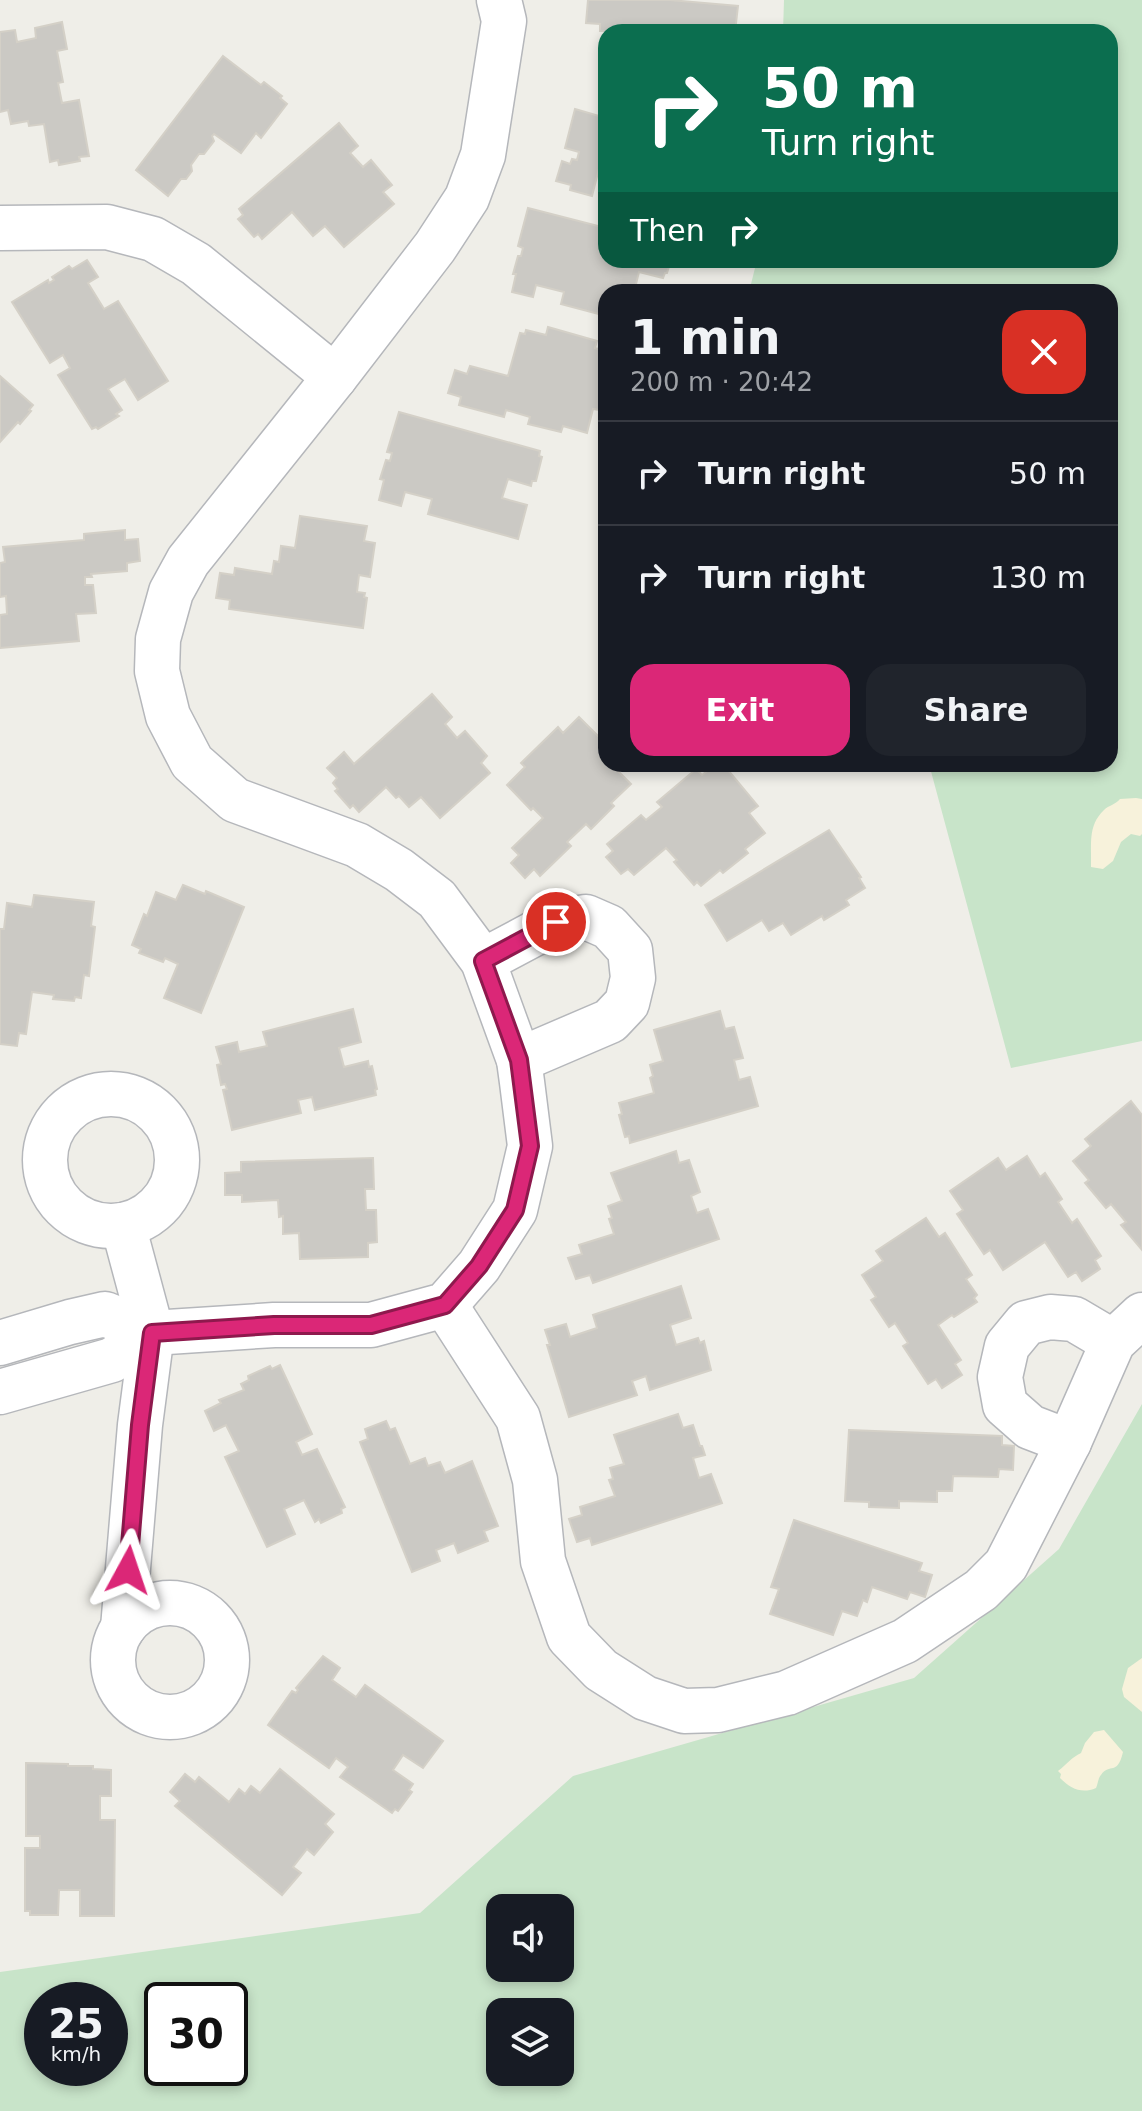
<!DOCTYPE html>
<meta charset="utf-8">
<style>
:root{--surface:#171b24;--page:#20242c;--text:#f1f3f6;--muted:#9ea1a6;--line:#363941;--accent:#db2777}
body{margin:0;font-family:"DejaVu Sans",sans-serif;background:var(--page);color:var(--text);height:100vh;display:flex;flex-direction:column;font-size:30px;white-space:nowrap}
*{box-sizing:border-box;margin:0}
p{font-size:26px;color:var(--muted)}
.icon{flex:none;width:44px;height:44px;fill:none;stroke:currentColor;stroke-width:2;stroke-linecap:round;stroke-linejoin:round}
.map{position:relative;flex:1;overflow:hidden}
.panel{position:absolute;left:598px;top:284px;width:520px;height:488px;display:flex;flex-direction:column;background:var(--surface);border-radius:24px;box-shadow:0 4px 12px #0003}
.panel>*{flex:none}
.guide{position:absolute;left:598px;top:24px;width:520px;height:244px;border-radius:24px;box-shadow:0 4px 12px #0003;background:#0b6e4f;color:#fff;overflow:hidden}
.buttons{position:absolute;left:486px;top:1894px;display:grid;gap:16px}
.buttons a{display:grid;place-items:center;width:88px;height:88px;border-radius:16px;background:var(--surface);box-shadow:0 4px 12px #0003;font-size:40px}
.speed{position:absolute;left:24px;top:1982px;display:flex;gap:16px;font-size:40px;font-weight:700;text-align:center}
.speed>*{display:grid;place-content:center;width:104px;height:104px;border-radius:50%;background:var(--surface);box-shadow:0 4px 12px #0003;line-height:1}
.speed small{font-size:20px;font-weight:400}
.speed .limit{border:4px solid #111;border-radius:12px;background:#fff;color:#111}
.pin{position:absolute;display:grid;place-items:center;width:68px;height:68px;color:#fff;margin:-34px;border:4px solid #fff;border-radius:50%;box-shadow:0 2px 8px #0007}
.me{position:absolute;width:88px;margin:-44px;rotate:5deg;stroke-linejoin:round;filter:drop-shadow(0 0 6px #0008)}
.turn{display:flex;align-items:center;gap:28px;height:168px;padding:0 32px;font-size:36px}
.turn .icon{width:104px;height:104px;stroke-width:2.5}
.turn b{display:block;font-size:56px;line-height:68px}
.then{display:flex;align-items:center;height:76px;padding:0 32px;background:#0003;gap:16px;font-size:30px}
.round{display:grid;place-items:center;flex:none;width:84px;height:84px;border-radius:24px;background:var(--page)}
.headline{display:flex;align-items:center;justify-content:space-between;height:136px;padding:0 32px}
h1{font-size:48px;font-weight:700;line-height:60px}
.cta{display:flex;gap:16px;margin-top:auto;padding:16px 32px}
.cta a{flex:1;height:92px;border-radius:24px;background:var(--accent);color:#fff;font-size:32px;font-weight:700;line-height:92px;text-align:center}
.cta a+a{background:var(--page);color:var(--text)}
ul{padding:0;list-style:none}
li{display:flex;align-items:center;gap:24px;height:104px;padding:0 32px;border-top:2px solid var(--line)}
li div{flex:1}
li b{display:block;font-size:30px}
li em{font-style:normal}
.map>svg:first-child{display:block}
.green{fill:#c8e4c9;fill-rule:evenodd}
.sand{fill:#f7f2db}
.building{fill:#cbc9c4;stroke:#d4d0c7;stroke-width:2}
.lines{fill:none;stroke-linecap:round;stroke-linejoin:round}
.minor-casing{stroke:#b5b7bb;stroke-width:47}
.minor{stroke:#fff;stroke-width:44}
.route-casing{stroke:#8e194d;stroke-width:20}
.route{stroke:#db2777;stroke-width:14}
</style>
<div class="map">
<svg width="1142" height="2111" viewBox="0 0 1142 2111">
<rect width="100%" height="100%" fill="#efeee8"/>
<g class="green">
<path d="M784,0h358v1041l-131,27 -82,-304h181v-472h-361l8,-32h353v-228h-327z"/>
<path d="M1142,1404v707h-1142v-139l420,-59 153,-137 341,-98 145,-129zM500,1908h60v60h-60zM42,2000h68v68h-68zM162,2000h68v68h-68zM500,2012h60v60h-60z"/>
</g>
<g class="sand">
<path d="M1136,798l6,1v35l-2,2 -9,-2 -10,8 -8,19 -10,8 -12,-2c1,-22 -4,-41 13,-57 5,-5 11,-5 16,-11z"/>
<path d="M1142,1658v54l-18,-15 -2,-8 6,-21z"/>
<path d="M1104,1730l19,22c-6,25 -13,10 -22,23 -3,3 -3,9 -5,13 -14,6 -25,1 -36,-10l1,-4 -3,-3c8,-6 14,-14 23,-18l4,-10 9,-11z"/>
</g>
<g class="building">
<path d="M588,0h82l68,6 -3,26 -135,-1v-7l-14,-1z"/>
<path d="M62,22l5,27 -10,2 6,31 -5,1 4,20 17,-3 10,56 -10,1 1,4 -21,4 -1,-5 -8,2 -6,-38 -15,2 -1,-5 -17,3 -3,-14 -8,2v-80l15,-2 2,12 19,-4 -1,-10z"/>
<path d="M223,56l38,29 3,-3 18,14 -2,2 7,6 -26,34 -5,-5 -15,20 -27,-19 -2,2 2,5 -10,13h-5l-8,11 1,6 -6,8h-5l-13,17 -32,-26z"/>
<path d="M575,109l31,9v40l-4,-1 -10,39 -22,-6 1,-5 -15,-4 6,-20 8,3 2,-5 5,1 2,-8 -14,-4z"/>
<path d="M339,123l19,23 -8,7 13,14 8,-7 21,25 -9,7 11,12 -50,43 -19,-21 -12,10 -21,-24 -30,27 -4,-5 -4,3 -16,-18 5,-4 -4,-6z"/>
<path d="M528,208l78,20v32h65l-4,13h-2l-2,5 -24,-6 -5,20h-28v24l-45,-12 3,-12 -28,-7 -3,12 -21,-5 4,-18h-3l5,-18h3l2,-8 -5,-2z"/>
<path d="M87,260l11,17 -10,6 16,26 14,-8 50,80 -30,19 -13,-21 -17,10 14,21 -6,4 3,2 -21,13 -2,-2 -4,2 -34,-54 12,-7 -7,-13 -13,8 -38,-61 36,-22 1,3 5,-3 -2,-3 17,-11 3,3z"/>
<path d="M548,327l49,14 -2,7 11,3v60l-13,-2 -6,24 -24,-7 -2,6 -33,-8 2,-7 -24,-7 -2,7 -45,-12 2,-8 -13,-4 7,-23 12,4 3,-8 38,10 12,-43 5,1 1,-4 20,5z"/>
<path d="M0,376l33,29 -4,5 2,1 -11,13 -2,-2 -18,20z"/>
<path d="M399,412l141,39 -1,5 3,1 -6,24h-4l-1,5 -23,-7 -6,19 25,7 -9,34 -90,-25 4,-15 -27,-7 -4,14 -22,-6 5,-20 -4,-1 6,-19 4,1 2,-8 -5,-1z"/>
<path d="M300,516l67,10 -3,15 11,2 -5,34 -11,-2 -2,17 8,1 -1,4 3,1 -4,30 -134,-19 1,-9 -14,-2 4,-25 14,2 1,-7 37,6 2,-13 5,1 2,-16 14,2z"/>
<path d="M125,530v10l13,-1 2,22 -13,2v8l-36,3 1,3h-7v8h8l3,28 -20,1 3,27 -79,7v-33l7,-1 -1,-18 -6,1v-34l5,-1 -2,-15 81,-7v-6z"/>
<path d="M432,694l20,23 -7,7 12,14 8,-7 22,25 -6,7 9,10 -50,45 -19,-21 -12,10 -10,-11 -3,2 -10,-11 -27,25 -6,-7 -3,3 -15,-17 3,-2 -5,-6 4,-5 -10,-10 17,-16 10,12z"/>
<path d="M579,717l27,27v20h9l-2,2 18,18 -20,19 3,3 -23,23 -5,-5 -19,18 4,4 -31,30 -6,-7 -9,9 -14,-15 8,-8 -7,-7 31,-30 -10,-10 -2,2 -24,-25 18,-18 -4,-4 37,-36 5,6z"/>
<path d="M716,764h7l35,42 -9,7 16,20 -20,16 3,4 -25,20 -3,-3 -19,16 -4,-4 -3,3 -20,-23 3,-2 -11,-12 -32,27 -6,-6 -7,5 -15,-17 7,-6 -6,-7 34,-29 5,5 16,-13 -5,-5 39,-33 6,6z"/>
<path d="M829,830l32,47 -2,1 6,10 -19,12 3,5 -25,15 -2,-4 -31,19 -8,-12 -14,8 -7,-11 -35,21 -22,-36z"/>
<path d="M183,885l22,9 1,-3 38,16 -43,106 -37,-15 14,-34 -13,-6 -2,4 -24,-9 2,-4 -9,-4 12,-31 3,2 9,-24 20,8z"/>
<path d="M34,895l60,7 -3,24 4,1 -6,49 -5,-1 -3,23 -6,-1 -1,4 -21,-2 1,-4 -22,-3 -6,42 -7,-1 -2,13 -17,-2v-115h4l3,-26 25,4z"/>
<path d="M353,1009l8,33 -22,6 5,19 24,-6 1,6 3,-1 5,23 -2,1 1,5 -61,15 -3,-13 -14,3 3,13 -69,17 -9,-40 4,-1 -2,-5 -4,1 -4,-20 4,-1 -5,-17 21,-5 2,10 28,-6 -4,-14z"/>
<path d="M720,1011l5,18 9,-2 9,31 -9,2 5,20 11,-3 8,29 -128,37 -1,-7 -4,1 -6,-22 3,-1 -3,-11 35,-10 -4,-15 3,-2 -3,-11 13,-4 -9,-31z"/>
<path d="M1131,1101l11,14v135l-21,-25 5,-3 -15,-18 -5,4 -21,-25 4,-3 -16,-19 18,-15 -6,-7z"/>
<path d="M676,1151l3,12 10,-3 11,32 -9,4 6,17 11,-4 11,30 -126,44 -3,-8 -14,4 -8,-21 14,-4 -3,-9 35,-11 -5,-15 3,-1 -4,-12 14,-5 -11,-28z"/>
<path d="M1027,1156l13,21 5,-4 17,26 -4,3 14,21 5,-4 24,37 -6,4 5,9 -18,12 -6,-9 -8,5 -23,-35 -42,28 -13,-20 -6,4 -27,-40 6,-4 -13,-19 48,-33 8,12z"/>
<path d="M373,1158l1,31h-9l1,21h10l1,32 -9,1v14l-68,2 -1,-26 -16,1v-18l-4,1 -1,-17 -36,2v-7h-17v-22l16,-1v-10z"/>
<path d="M926,1218l13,19 6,-4 27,42 -6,4 11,16 -3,3 3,4 -23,15 -2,-2 -14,10 23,35 -6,4 7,11 -20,13 -6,-9 -8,5 -25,-38 5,-3 -13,-20 -6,4 -18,-27 5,-3 -14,-22 21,-14 -7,-10z"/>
<path d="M681,1286l10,32 -21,7 6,20 22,-7 2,5 4,-2 7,29 -61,20 -4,-14 -14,5 5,14 -68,22 -22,-72h3l-5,-15 21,-6 4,13 27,-9 -4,-13z"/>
<path d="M280,1365l32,69 -16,8 6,13 15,-6 28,58 -4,2 1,4 -21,10 -2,-4 -4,3 -11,-22 -20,9 11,25 -28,13 -42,-90 14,-6 -13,-26 -12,6 -9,-20 16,-8 -2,-3 25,-10 -3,-6 8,-4 -1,-4 22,-10 2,3z"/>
<path d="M678,1414l5,14 10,-3 7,21h2l3,9 -12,3 6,20 12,-4 11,29 -130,42 -2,-7 -13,4 -8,-23 13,-4 -2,-8 35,-11 -6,-16 4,-1 -3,-11 14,-4 -10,-29z"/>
<path d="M386,1421l4,9 5,-2 15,36 15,-6 3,8 12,-4 5,11 27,-12 26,65 -14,5 4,10 -30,12 -4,-10 -18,7 4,11 -28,11 -52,-130 8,-3 -3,-10z"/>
<path d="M849,1430l153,6v9l12,1 -1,24 -14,-1 -1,8 -45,-1 -1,15h-15v11l-38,-1v7l-30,-1v-5l-24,-1z"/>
<path d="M794,1520l128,43 -3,8 13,4 -7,22 -15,-5 -3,7 -35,-12 -5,15 -4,-2 -6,16 -15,-5 -9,24 -63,-21 9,-25 -8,-2z"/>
<path d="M323,1656l17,12 -8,12 24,17 9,-12 78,56 -20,27 -20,-13 -10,15 20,14 -4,6 3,2 -14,19 -3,-2 -3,4 -52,-36 8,-10 -12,-9 -7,10 -61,-43 24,-34 4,2 2,-3 -2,-2z"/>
<path d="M26,1763l42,1v2h25v3l18,1v26h-11v24h15l-1,96h-34v-26h-21l-1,25h-28v-4h-5v-63h15v-12h-14z"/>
<path d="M280,1769l54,45 -9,10 8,8 -19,23 -7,-6 -14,18 8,6 -19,22 -107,-89 5,-5 -10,-9 15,-18 10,8 4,-5 30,25 10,-13 6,5 6,-8 9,7z"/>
</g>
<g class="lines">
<g class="minor-casing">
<g id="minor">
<path d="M0,228l107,-1 46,12 43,25 139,113"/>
<path d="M483,961l73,-39 30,-5 23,10 21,23 3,28 -6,25 -17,18 -91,39"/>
<circle cx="111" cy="1160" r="66"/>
<path d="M445,1305l73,113 17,62 8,81 26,76 32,33 44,28 39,13 34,-1 69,-17 118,-52 76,-51 25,-25 63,-123 44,-100 29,-27"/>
<path d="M0,1343l70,-21 35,-8 47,19 122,-8h97l74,-20 34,-39 36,-56 15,-64 -8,-64 -3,-22 -36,-99 -46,-62 -38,-29 -42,-25 -122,-45 -43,-38 -24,-46 -11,-45 1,-32 13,-47 17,-31 147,-184 100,-130 32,-49 16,-43 21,-134 -5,-21"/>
<path d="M0,1392l112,-32 40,-27"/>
<path d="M1069,1442l-39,-15 -25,-22 -5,-28 7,-31 19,-23 24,-6 24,2 39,23"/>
<circle cx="170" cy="1660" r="57"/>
<path d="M123,1628l17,-203 12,-92 -29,-108"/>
</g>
</g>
<use href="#minor" class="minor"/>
</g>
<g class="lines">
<g class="route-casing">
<path id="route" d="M128,1570l12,-145 12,-92 122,-8h97l74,-20 34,-39 36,-56 15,-64 -11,-86 -36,-99 73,-39"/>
</g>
<use href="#route" class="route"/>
</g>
</svg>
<div class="buttons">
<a><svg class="icon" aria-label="sound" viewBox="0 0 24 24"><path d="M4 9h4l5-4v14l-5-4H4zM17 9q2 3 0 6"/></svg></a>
<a><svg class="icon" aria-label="layers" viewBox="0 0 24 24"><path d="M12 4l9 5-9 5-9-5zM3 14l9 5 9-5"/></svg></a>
</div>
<div class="speed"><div>25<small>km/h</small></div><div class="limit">30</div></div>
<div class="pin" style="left:556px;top:922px;background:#d93025"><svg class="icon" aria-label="arrive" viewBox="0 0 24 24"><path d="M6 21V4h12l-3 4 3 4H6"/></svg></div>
<svg class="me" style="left:128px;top:1570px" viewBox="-20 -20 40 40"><path d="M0-17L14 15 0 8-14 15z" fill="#db2777" stroke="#fff" stroke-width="4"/></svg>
<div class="guide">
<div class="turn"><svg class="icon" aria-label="right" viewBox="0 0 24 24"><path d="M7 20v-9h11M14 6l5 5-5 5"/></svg><div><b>50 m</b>Turn right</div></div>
<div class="then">Then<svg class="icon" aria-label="right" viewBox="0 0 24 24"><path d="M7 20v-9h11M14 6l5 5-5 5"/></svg></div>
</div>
<section class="panel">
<div class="headline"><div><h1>1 min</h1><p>200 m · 20:42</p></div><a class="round" style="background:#d93025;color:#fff"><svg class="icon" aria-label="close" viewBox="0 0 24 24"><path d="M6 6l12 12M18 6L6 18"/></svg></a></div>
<ul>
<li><svg class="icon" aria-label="right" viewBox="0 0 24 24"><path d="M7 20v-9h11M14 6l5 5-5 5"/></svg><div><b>Turn right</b></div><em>50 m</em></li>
<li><svg class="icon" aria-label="right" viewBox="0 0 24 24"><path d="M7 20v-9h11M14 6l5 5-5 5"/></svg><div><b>Turn right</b></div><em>130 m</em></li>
</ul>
<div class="cta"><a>Exit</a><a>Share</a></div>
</section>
</div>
